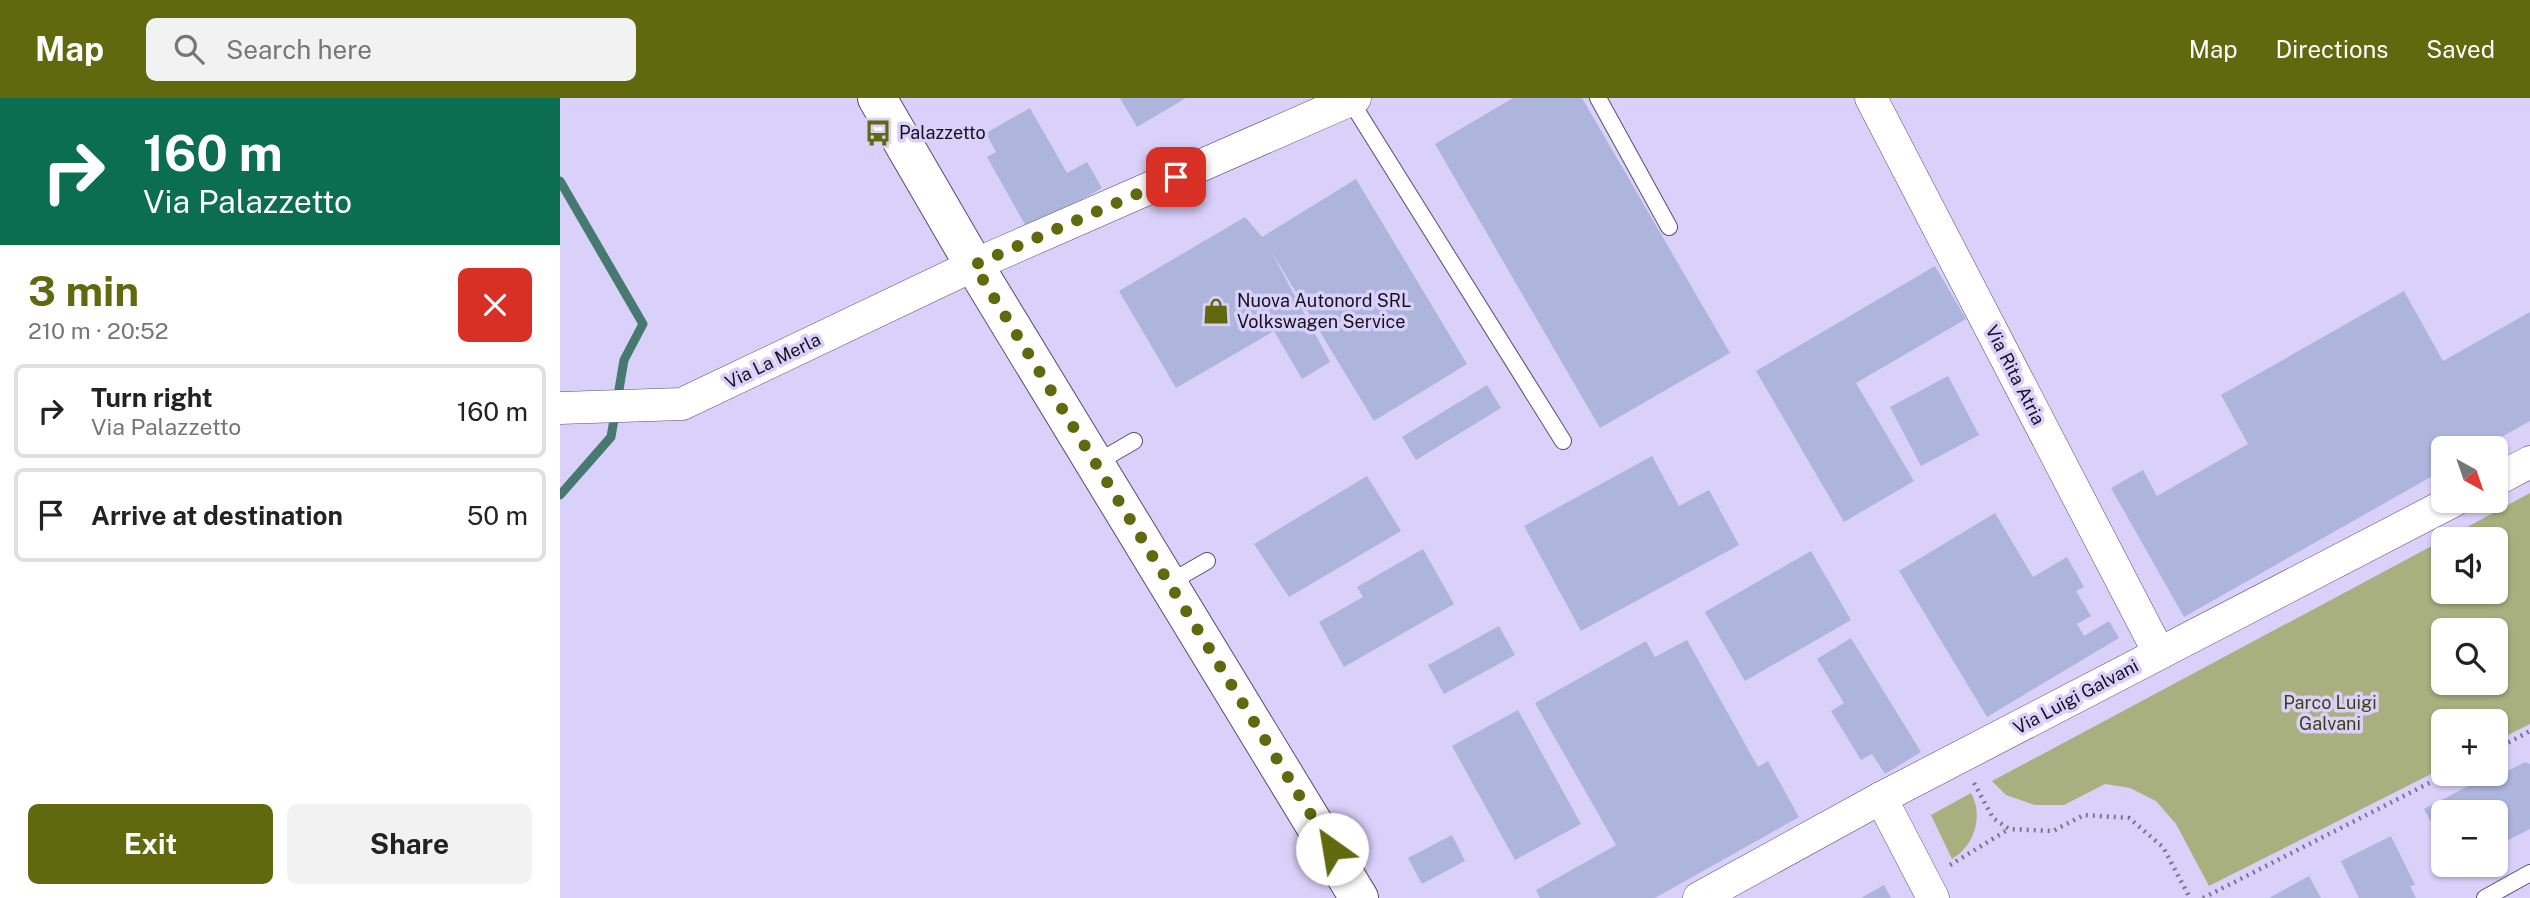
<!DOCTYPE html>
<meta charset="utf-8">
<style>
:root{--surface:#fff;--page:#f2f2f2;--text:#222;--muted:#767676;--line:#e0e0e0;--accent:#60690d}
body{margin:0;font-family:"Public Sans",sans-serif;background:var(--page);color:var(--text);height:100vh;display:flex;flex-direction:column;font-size:26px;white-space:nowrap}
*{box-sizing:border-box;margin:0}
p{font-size:23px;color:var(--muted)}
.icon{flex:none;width:38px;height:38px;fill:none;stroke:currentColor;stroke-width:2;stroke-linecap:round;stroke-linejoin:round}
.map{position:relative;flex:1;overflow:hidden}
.side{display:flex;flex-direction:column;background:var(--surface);width:560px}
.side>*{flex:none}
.hud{background:#0b6e4f;color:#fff;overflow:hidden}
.needle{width:46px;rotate:140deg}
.buttons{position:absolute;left:1871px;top:338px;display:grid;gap:14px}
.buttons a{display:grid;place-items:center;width:77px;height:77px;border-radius:10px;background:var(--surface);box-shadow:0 2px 5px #0004;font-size:35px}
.pin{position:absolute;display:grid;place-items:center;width:60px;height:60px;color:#fff;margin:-30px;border-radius:14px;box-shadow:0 4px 10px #0006}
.me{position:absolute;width:77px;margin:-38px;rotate:328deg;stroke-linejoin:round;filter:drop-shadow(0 0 5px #0008)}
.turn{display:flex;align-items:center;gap:24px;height:147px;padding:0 28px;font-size:32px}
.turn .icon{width:91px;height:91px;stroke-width:2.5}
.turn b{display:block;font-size:49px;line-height:60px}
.round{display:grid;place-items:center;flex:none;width:74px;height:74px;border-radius:10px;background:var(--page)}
.summary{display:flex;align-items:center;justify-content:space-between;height:119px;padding:0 28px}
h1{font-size:42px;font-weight:700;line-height:52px;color:var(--accent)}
.action{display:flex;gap:14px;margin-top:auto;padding:14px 28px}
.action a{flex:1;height:80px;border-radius:10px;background:var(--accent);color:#fff;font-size:28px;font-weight:700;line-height:80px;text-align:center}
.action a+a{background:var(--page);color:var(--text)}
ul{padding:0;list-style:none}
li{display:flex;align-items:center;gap:21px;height:94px;margin:0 14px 10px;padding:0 14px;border:4px solid var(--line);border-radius:10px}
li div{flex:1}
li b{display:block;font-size:26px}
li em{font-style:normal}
header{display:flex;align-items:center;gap:42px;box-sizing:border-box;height:98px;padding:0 35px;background:var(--accent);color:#fff}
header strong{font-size:33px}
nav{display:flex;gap:38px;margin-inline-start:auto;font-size:24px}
.search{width:490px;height:63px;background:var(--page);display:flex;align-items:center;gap:18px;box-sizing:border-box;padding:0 24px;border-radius:10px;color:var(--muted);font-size:26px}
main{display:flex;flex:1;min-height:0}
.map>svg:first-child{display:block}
.green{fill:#a8b07f;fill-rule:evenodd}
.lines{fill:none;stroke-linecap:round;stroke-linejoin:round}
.stream{stroke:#467a71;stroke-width:9}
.building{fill:#adb5dd}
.service-casing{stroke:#574e71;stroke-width:18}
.minor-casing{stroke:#574e71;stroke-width:33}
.secondary-casing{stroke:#574e71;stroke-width:40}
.path{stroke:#7b7491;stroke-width:4.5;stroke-dasharray:2 5;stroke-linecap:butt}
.service{stroke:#fff;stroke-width:16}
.minor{stroke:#fff;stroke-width:32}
.secondary{stroke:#fff;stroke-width:38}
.route{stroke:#60690d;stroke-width:12;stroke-dasharray:0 21.6}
.labels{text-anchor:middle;stroke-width:7;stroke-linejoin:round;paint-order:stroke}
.poi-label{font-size:18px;fill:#14101e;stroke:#dad1fb;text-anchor:start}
.street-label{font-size:18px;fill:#14101e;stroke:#dad1fb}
.park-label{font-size:18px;fill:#3b4112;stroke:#dad1fb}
</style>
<header>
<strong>Map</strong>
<div class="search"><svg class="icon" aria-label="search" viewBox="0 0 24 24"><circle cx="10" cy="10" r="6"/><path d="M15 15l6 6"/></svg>Search here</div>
<nav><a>Map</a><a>Directions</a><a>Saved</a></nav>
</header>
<main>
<section class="side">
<div class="hud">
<div class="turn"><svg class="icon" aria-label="right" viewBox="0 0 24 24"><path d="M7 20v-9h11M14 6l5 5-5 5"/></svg><div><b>160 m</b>Via Palazzetto</div></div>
</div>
<div class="summary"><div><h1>3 min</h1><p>210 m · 20:52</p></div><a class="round" style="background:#d93025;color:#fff"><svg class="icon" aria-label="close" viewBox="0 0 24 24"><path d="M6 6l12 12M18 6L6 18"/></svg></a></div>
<ul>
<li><svg class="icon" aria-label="right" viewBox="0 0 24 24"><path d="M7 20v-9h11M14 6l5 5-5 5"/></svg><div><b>Turn right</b><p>Via Palazzetto</p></div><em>160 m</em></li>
<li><svg class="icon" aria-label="arrive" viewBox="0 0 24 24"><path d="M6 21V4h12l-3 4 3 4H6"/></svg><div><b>Arrive at destination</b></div><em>50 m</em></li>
</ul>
<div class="action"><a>Exit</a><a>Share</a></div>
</section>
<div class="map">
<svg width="1970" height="800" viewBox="0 0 1970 800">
<rect width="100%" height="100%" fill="#dad1fb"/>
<g class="green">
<path d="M1970,395v231l-34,17v-20h-53v47l-234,118 -33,-62 -20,-23 -26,-13 -25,-4 -41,21h-29l-29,-10 -14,-14 451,-241v52h53v-53h-51zM1883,532h53v52h-53z"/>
<path d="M1411,695c13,23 3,53 -19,66l-21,-44z"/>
</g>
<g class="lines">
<path class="stream" d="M0,83l83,143 -19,36 -13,77 -51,58"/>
</g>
<g class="building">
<path d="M560,0h66l-49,29z"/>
<path d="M953,0h69l148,255 -130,75 -165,-284z"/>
<path d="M470,10l37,65 20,-11 15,26 -74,42 -41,-73 9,-5 -10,-19z"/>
<path d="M796,81l111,185 -93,57 -103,-170 59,111 -28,17 -28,-48 -98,57 -57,-97 126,-74 17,20z"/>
<path d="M1375,168l31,53 -110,64 58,98 -70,41 -88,-151z"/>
<path d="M1844,193l39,70 87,-49v109l-48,27h-39v22l-259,147 -73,-129 32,-18 14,26 91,-52 -27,-49z"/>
<path d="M1388,278l31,59 -58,31 -31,-59z"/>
<path d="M927,287l14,23 -85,52 -14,-23z"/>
<path d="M1092,358l27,50 30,-16 30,55 -158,86 -57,-105z"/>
<path d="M807,378l34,55 -112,66 -35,-53z"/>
<path d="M1435,415l38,64 34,-20 17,30 -8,4 15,25 -14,8 7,12 25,-15 10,17 -132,79 -88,-146z"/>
<path d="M863,451l31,55 -110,63 -25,-45 44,-25 -6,-10z"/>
<path d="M1251,453l40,69 -106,61 -40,-69z"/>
<path d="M939,528l16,29 -71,39 -16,-29z"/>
<path d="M1291,540l70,114 -36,22 -13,-20 -11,6 -30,-49 13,-8 -27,-44z"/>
<path d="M1127,542l71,127 10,-6 31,56 -144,81h-115l-4,-8 80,-45 -81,-142 111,-62 9,16z"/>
<path d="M958,612l63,114 -66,36 -63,-114z"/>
<path d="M1965,664l5,2v65l-25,13 -2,-4 -7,4v-30h-53v32l-19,-35 56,-29 2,4z"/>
<path d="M892,737l13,26 -43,23 -14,-26z"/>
<path d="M1831,738l24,49 -5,1 6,12h-57l-18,-37z"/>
<path d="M1749,778l12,22h-52z"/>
<path d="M1324,787l7,13h-30z"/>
</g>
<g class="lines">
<g class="service-casing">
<g id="service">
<path d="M1038,0l71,129"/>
<path d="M790,2l213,341"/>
<path d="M536,365l38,-22"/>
<path d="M609,485l38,-22"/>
<path d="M1925,800l45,-25"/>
</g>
</g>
<g class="minor-casing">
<g id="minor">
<path d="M1311,0l288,555"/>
<path d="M0,310l122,-4 292,-139 381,-167"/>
<path d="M1936,382l34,-18"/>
<path d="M1321,700l52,100"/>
<path d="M1139,800l182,-100 574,-298"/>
</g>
</g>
<g class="secondary-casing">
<path id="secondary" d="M317,0l97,167 385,633"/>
</g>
<g class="path">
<path d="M1936,651l34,-18"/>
<path d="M1414,685l19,35 16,11 44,2 31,-16 45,3 34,29 27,51"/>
<path d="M1390,767l59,-36"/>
<path d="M1643,800l244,-124"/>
</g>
<use href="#service" class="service"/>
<use href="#minor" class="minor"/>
<use href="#secondary" class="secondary"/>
</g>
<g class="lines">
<path class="route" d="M616,79l-202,88 358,584"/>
</g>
<defs>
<g id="bus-bare" transform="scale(2.1)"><path d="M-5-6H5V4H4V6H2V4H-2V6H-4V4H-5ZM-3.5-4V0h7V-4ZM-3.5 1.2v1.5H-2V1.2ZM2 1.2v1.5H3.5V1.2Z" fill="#60690d" stroke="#dad1fb" stroke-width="2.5" paint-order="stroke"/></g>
<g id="shop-bare" transform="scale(2.1)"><path d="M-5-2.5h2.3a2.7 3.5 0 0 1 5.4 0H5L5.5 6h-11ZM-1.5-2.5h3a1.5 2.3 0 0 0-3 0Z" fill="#60690d" stroke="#dad1fb" stroke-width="2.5" paint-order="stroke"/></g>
</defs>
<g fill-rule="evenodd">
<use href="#bus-bare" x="318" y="35"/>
<use href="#shop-bare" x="656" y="213"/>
</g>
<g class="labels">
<g class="poi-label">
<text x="339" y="41">Palazzetto</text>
<text x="677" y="209">Nuova Autonord SRL<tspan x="677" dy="21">Volkswagen Service</tspan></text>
</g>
<g class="street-label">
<text transform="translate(213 263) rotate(-26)" y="6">Via La Merla</text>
<text transform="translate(1455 277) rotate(63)" y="6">Via Rita Atria</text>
<text transform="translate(1516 599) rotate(-28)" y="6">Via Luigi Galvani</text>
</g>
<g class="park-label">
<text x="1770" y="611">Parco Luigi<tspan x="1770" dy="21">Galvani</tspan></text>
</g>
</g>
</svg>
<div class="buttons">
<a><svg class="needle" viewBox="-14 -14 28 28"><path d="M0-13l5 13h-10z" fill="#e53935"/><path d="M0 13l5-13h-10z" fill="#767676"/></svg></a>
<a><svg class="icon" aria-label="sound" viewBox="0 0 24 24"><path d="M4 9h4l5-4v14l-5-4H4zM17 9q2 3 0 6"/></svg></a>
<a><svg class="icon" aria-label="search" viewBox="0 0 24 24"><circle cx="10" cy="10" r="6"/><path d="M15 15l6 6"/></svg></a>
<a>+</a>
<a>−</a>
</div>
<div class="pin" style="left:616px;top:79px;background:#d93025"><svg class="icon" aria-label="arrive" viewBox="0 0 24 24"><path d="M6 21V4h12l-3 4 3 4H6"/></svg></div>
<svg class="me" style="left:772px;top:751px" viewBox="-20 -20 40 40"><circle r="19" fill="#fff"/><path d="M0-13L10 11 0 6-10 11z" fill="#60690d"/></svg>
</div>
</main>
